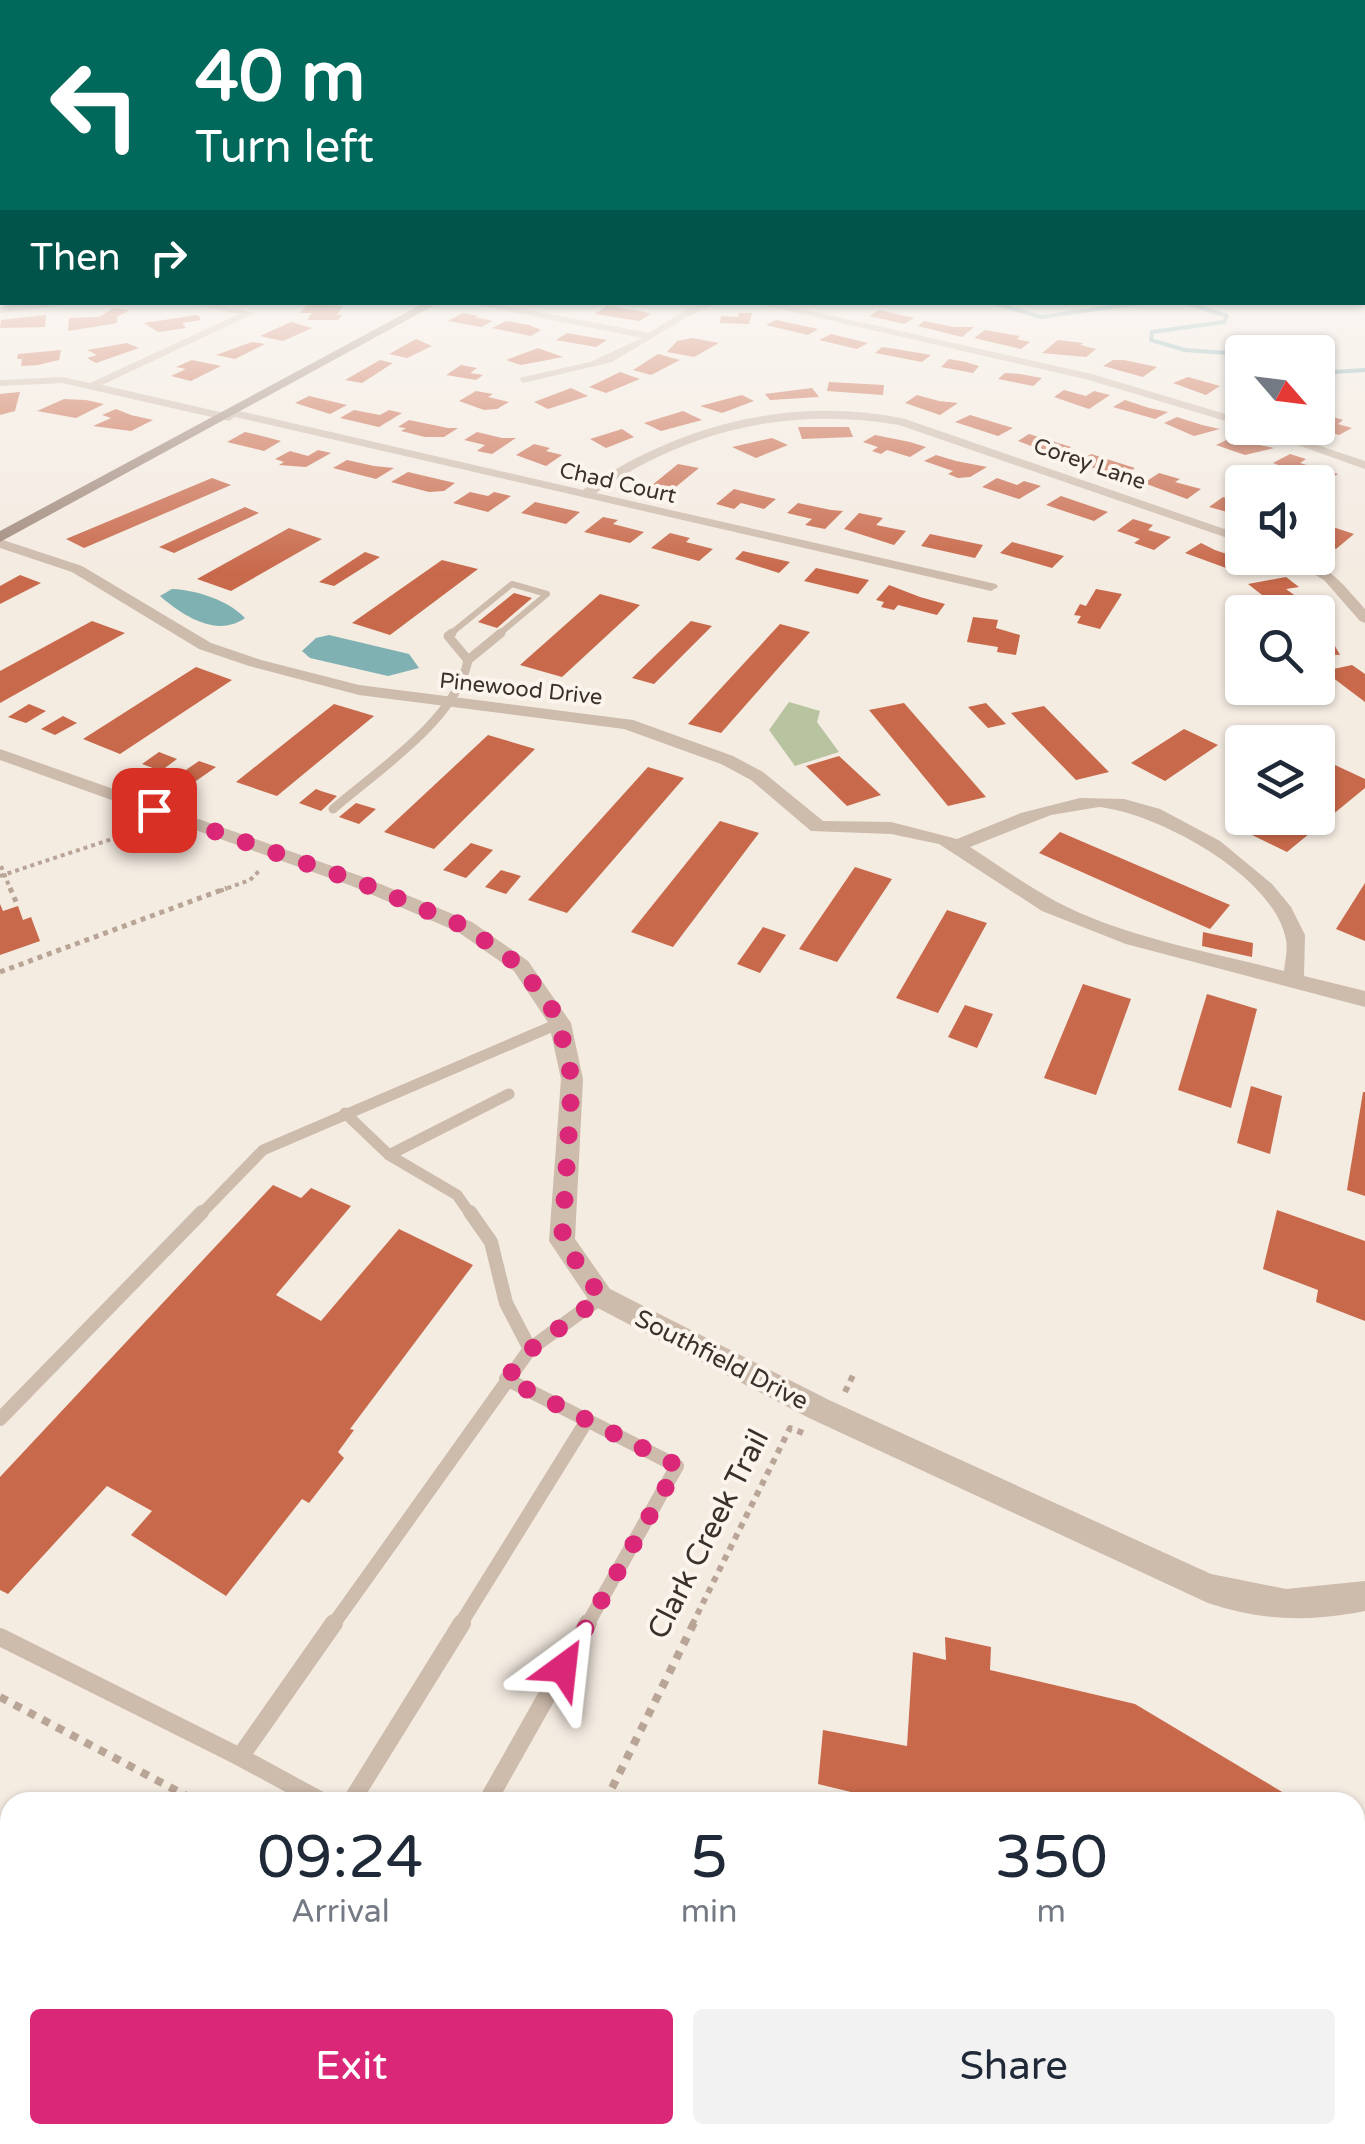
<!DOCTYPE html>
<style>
:root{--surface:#fff;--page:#f2f2f3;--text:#1f2937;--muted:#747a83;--accent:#db2777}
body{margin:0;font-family:"Varela Round",sans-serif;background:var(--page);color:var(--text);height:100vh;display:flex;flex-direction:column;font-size:38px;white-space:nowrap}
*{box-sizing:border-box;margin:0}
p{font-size:32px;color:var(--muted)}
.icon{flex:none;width:55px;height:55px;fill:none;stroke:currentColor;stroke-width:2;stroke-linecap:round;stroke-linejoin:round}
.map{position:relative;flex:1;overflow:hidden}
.details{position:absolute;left:0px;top:1792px;width:1365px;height:352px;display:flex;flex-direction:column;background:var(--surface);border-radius:30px 30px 0 0;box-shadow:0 2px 8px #0004}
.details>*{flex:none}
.guide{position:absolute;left:0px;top:0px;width:1365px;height:305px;box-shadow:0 2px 8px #0004;background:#00695c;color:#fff;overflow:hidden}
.needle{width:65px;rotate:118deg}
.tools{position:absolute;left:1225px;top:335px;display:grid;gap:20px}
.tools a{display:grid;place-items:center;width:110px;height:110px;border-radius:10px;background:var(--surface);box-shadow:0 2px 8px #0004;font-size:50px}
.pin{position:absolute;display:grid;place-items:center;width:85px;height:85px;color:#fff;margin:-42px;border-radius:20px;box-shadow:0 5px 15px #0006}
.me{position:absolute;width:110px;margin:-55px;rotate:30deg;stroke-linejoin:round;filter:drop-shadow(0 0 8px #0008)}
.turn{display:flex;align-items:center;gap:35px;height:210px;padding:0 30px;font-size:45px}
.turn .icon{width:130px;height:130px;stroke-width:2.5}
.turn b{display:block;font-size:70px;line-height:85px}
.then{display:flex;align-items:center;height:95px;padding:0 30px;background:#0003;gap:20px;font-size:38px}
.eta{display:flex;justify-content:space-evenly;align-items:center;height:170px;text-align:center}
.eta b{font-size:60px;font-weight:600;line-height:70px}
.cta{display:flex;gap:20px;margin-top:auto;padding:20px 30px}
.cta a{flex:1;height:115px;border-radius:10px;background:var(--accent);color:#fff;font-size:40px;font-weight:600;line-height:115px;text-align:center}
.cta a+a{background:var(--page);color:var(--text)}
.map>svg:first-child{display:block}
.green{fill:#b8c4a0}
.water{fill:#7fb0b2}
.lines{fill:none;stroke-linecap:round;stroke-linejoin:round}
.stream{stroke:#7fb0b2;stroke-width:4}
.building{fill:#c8694b}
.path-far3{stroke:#b9a596;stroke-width:4;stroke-dasharray:4 4;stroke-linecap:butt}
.path-far2{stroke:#b9a596;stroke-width:5;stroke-dasharray:5 5;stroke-linecap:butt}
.path-far1{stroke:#b9a596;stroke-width:6;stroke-dasharray:6 6;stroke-linecap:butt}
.path{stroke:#b9a596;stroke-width:8;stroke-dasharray:8 8;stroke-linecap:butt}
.lane-far4{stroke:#cdbbac;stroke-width:6}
.lane-far3{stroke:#cdbbac;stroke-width:9}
.lane-far2{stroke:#cdbbac;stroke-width:11}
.lane-far1{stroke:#cdbbac;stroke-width:14}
.lane{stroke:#cdbbac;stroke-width:18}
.street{fill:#cdbbac;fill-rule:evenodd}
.secondary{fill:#a18a7d;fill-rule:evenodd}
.primary{fill:#7d675c;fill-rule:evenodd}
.route{stroke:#db2777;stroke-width:18;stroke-dasharray:0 32.4}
.labels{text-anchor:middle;stroke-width:8;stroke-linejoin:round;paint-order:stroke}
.far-street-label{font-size:22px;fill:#3b302b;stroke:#fbf5ee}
.street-label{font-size:25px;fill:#3b302b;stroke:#fbf5ee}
.near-street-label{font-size:30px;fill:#3b302b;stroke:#fbf5ee}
</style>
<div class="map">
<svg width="1365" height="2144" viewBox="0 0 1365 2144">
<rect width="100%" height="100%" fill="#f4ebe1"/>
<path class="green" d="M789,702l31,9 -3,11 22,30 -44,14 -26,-36z"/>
<g class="water">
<path d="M172,589c24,1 56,11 73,29 -28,20 -62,-2 -85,-22z"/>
<path d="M329,635l80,19 10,14 -31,8 -78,-18 -8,-7 14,-13z"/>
</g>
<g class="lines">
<g class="stream">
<path d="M990,302l51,15 105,-15"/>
<path d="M1183,302l44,14 -3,6 -72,10 -1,8 34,10 57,4"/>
<path d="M1318,373l47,-3"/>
</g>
</g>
<g class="building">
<path d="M307,304l36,2 -6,9h5l-4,5h-31l5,-7h-12z"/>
<path d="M607,306l33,5 11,3 -12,7 -44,-7z"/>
<path d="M114,308l16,2 -13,7v6l-49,8 1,-13 30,-1z"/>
<path d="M879,310l35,8 -10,6 -35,-8z"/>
<path d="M463,313l15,3 -3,1 18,4 -12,6 -33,-6z"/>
<path d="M739,313h13l-3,11 -29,-1 1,-7 17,1z"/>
<path d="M46,315l-1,12 -45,1 1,-8z"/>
<path d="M198,315l3,5 -19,3 4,5 -28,4 -14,-9z"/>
<path d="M776,320l42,9 -10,6 -42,-10z"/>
<path d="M506,321l23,4 12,5 -10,6 -39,-8z"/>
<path d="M924,321l30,6h20l-12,10 -44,-11z"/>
<path d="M291,322l21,6 -29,13 -23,-5z"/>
<path d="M985,330l35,6 -3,3 13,3 -9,7 -47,-11z"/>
<path d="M567,333l40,7 -11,7 -40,-7z"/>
<path d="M831,334l37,9 -11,6 -38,-9z"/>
<path d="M692,338l27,5 -25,14 -27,-5 10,-11z"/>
<path d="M416,339l16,7 -25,12 -18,-4z"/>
<path d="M1058,340l25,3 -3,2 16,4 -10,8 -44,-4z"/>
<path d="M252,342l13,2 -30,15 -19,-4z"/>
<path d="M127,343l12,5 -43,15 -9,-5 10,-3 -10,-5z"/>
<path d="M882,347l14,2 35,6 -9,7 -47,-9z"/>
<path d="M538,348l25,9 -42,8 -15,-5z"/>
<path d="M61,350l-2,10 -21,5 -17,1 1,-7h-5l1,-5z"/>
<path d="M658,354l22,6 -29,15 -18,-5z"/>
<path d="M949,359l17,3 13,4 -6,7 -32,-6z"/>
<path d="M192,360l29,6 -30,15 -20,-5 15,-7 -10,-2z"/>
<path d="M380,360l13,3 -31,20 -17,-3z"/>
<path d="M1113,360h11l33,7 -14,10 -40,-11z"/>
<path d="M461,365l16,3 -7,5 13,2 -7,5 -30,-5z"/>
<path d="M620,372l20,7 -34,14 -17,-6z"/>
<path d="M1005,373l15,1 22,4 -9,8 -35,-7z"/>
<path d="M1188,377l18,5 14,4 -14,9 -33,-12z"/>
<path d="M829,382l55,3 -1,10 -56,-4z"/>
<path d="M571,388l17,8 -40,13 -14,-7z"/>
<path d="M812,388l7,9 -49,3 -5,-6z"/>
<path d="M1064,390l22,6 8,-5 16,4 -21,14 -35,-12z"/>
<path d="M476,391l17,3 -5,3 21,5 -12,7 -13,1 -25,-9z"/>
<path d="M20,392l-5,19 -15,4v-21z"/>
<path d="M742,395l12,6 -32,12 -22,-7z"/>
<path d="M917,395l22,6 19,2 -18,12 -35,-12z"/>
<path d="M309,396l38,9 -17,9 -35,-11z"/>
<path d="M64,399l22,1 18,4 -28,14 -39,-7z"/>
<path d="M1125,400l24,8 19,4 -13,7 -42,-12z"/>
<path d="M116,409l15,6 22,5 -22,11 -38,-5 18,-8 -9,-3z"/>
<path d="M354,410l26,5 9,-5 13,3 -23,14 -39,-9z"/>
<path d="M683,411l19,9 -41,11 -17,-8z"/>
<path d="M970,415l43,13 -15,8 -43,-14z"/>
<path d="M1330,416l13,4 -5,4 14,4 -13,7 -21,-6v-12z"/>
<path d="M1177,417l25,8 18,4 -26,7 -30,-13z"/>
<path d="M409,420l39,8h10l-14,9h-19l-24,-6 5,-3 -8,-1z"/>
<path d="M798,427h51l4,10 -51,2z"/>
<path d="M622,429l12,8 -28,11 -16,-9z"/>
<path d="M245,432l13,3 23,6 -17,10 -37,-9z"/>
<path d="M477,432l25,6h14l-24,16 -15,-3 8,-6 -21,-5z"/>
<path d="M1029,434l42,13 -14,9 -39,-15z"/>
<path d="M875,435l35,7 16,5 -16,10 -23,-7 -6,4 -9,-3 6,-4 -15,-5z"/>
<path d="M1233,437l21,7 20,4 -29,7 -29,-10z"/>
<path d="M772,438l16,7 -32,13 -24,-11z"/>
<path d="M534,444l16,4 -4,3 16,4 -16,11 -30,-11z"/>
<path d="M318,450l13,3 -25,14 -27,-2 5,-3 -9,-3 15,-8 18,5z"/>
<path d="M1091,454l44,14 -13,8 -46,-13z"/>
<path d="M1290,454l16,5 -6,4 38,11 -14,8 -47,-12 6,-3 -10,-4z"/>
<path d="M936,455l20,6 31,6 -17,10 -12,1 -10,-4 5,-3 -29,-10z"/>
<path d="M347,460l27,6 20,2 -18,11 -43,-11z"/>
<path d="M678,464l21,4 -27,22 -21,-4z"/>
<path d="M408,472l47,11 -11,8 -15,1 -38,-10z"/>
<path d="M1159,473l21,6 -5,3 26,7 -14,10 -43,-16z"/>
<path d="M212,478l19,7 -147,63 -18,-9z"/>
<path d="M997,478l20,7 7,-4 17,5 -22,13 -37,-12z"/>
<path d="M734,489l42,10 -12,10 -23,-6 -7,6 -18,-5z"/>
<path d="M470,492l18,4 6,-4 17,4 -23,16 -35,-9z"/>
<path d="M1061,496l47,16 -14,9 -48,-16z"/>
<path d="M1223,497l19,6v13l-33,-9z"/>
<path d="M535,502l45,10 -14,12 -45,-11z"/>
<path d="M798,503l33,7 12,1 -18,18 -20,-4 7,-6 -25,-6z"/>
<path d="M245,507l14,6 -85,40 -15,-6z"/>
<path d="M859,513l24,5 -7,7 30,6 -12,14 -50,-16z"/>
<path d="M603,517l15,3 -5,4 31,8 -14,11 -46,-11z"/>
<path d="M1133,519l20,6 -5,5 23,7 -17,13 -20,-7 6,-4 -23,-8z"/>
<path d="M1318,522l36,12 -18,15 -16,-6 3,-2 -5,-2z"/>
<path d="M289,528l33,11 -91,52 -34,-12z"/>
<path d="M670,533l20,5 -4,4 27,7 -14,12 -48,-13z"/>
<path d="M930,534l53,11 -8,13 -54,-12z"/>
<path d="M1012,542l52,14 -12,12 -52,-15z"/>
<path d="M1201,543l14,7 35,12 -13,10 -52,-19z"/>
<path d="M743,551l47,11 -11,11 -44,-14z"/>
<path d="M365,552l15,5 -46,29 -15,-4z"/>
<path d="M442,560l36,9 -88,66 -38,-12z"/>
<path d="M816,568l53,12 -11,14 -54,-13z"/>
<path d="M20,575l21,8 -41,21v-18z"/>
<path d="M1286,577l13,10 -13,2 15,11 -26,5 -27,-21z"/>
<path d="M889,585l31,12 25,7 -8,11 -39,-10 -4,5 -13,-3 3,-5 -8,-2z"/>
<path d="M1096,589l26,5 -22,35 -23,-6 4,-7 -7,-1 6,-11 6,2z"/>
<path d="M514,593l18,5 -35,30 -19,-6z"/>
<path d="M600,594l40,11 -78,72 -42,-12z"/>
<path d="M973,617l25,3 -2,8 24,7 -4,20 -19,-3 1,-5 -31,-5z"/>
<path d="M92,621l33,12 -125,70v-32z"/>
<path d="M691,621l21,5 -58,58 -22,-6z"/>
<path d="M1318,623h4l18,32 -22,-1z"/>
<path d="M780,624l30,8 -89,101 -33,-9z"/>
<path d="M1352,665l13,9v28l-41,-31z"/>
<path d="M196,667l36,13 -112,74 -37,-15z"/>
<path d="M904,703l82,94 -38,9 -79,-96z"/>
<path d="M986,703l20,21 -18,4 -20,-21z"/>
<path d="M29,704l17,7 -20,12 -18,-6z"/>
<path d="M334,704l40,12 -97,80 -41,-14z"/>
<path d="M1044,706l65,66 -33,8 -65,-67z"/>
<path d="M63,716l14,7 -22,12 -14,-6z"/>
<path d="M1184,729l34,16 -53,36 -34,-18z"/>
<path d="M488,735l47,14 -101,100 -50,-17z"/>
<path d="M159,752l18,7 -16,12 -19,-7z"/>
<path d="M839,756l42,39 -34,11 -41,-40z"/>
<path d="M199,761l17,6 -20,14 -16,-7z"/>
<path d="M1335,765l30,14v9l-78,64 -39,-19 19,-15h51v-40z"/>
<path d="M648,767l36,11 -117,135 -39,-13z"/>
<path d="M316,789l5,2 16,5 -16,15 -22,-8z"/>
<path d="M356,803l20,6 -17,15 -20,-7z"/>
<path d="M720,821l39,12 -86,114 -42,-15z"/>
<path d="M1060,832l170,73 -20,24 -171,-76z"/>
<path d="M471,843l22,7 -27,28 -23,-8z"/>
<path d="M855,867l37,12 -55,83 -38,-13z"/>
<path d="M501,870l20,6 -15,18 -21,-7z"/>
<path d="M1365,883v58l-29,-12z"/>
<path d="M0,904l3,7 15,-5 5,14 8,-3 9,24 -40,14z"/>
<path d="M947,910l40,13 -49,90 -42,-15z"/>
<path d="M763,927l23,8 -26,38 -23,-9z"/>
<path d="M1203,932l50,11 -1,14 -50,-11z"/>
<path d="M1083,984l48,15 -35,96 -52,-17z"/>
<path d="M1207,994l50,15 -26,99 -53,-18z"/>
<path d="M965,1005l28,9 -16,34 -29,-11z"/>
<path d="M1251,1086l31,10 -12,58 -33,-11z"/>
<path d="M1363,1092h2v104l-18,-6z"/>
<path d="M273,1185l28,13 10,-10 40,18 -75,89 45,26 78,-92 74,36 -123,164 4,1 -16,22 6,6 -35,45 -7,-4 -76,97 -95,-61 21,-24 -45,-25 -99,108 -8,-4v-113z"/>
<path d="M1277,1210l88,31v80l-49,-19 2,-12 -55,-21z"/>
<path d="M945,1637l46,10 -1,23 145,34 164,98h-407l-74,-18 5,-54 84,16 6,-94 33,8z"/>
<path d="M1355,1836l10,6v212l-10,-7z"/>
</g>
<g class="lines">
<g class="path-far3">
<path d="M1,866l10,25"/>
<path d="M0,876l124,-41 12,-11"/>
<path d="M220,891l30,-11 11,-11"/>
</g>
<g class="path-far2">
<path d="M10,888l7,16"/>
<path d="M0,972l227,-84"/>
</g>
<g class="path-far1">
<path d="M845,1392l10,-21"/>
<path d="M692,1625l98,-197 13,5"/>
</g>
<g class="path">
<path d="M0,1697l198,105"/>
<path d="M605,1802l89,-179"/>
<path d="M744,2135l6,9"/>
</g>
<path class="lane-far4" d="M449,635l63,-51 35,10 -49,41"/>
<g class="lane-far3">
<path d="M452,633l-4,3 20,24"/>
<path d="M468,660l33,-27"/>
<path d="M333,809c45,-39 124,-90 135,-149"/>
</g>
<g class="lane-far2">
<path d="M345,1113l44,42 68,40 14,20"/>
<path d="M389,1155l120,-61"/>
<path d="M200,1215l63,-65 297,-127"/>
</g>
<g class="lane-far1">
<path d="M470,1212l21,30 15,61 24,46"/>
<path d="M506,1379l171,87 -90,159"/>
<path d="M0,1419l202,-207"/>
<path d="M333,1625l197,-276 70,-51"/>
<path d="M460,1625l126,-203"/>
</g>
<g class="lane">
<path d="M0,1637l240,120 94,-134"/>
<path d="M240,1757l83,45"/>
<path d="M351,1802l111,-179"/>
<path d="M487,1802l101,-179"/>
</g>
<g class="street">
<rect x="1362" y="289" width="3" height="6"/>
<path d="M47,302h43l-90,11v-6z"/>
<path d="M182,302h25l48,11 -153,72 127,29 6,-4 348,80c95,-65 209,-95 322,-71l337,116v8l-343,-118c-109,-19 -213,5 -303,68l400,91 2,3 -7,4 -756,-174 -6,4 -167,-38 -62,3v-6l62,-3 28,6 149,-69z"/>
<path d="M463,302h24l162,31 41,-26 31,-5 -34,15 -75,45 -89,21 -4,-5 71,-16 52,-24z"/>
<path d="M750,302h21l321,72 150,45v7l-153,-46z"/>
<path d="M1250,428h16l99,33v8z"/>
<path d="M0,539l82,27 129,77 50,17 98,25 274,35 100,36 30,16 60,49 68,1 66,17 64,-26 59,-15 44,1 36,10 60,32 52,43 19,23 14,28 -1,41 61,15v16l-239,-63 -84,-33 -103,-67 -48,-10 -80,-3 -60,-51 -30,-16 -97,-35 -265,-34 -110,-29 -50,-17 -127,-77 -72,-24zM1099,807c58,6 176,69 187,133 2,10 -1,21 -2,31 -76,-20 -159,-33 -229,-70 -29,-16 -57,-36 -85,-54l81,-32z"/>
<path d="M1287,558c35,-2 56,26 78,51v14l-5,-2 -36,-41z"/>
<path d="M0,749l366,129 106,44 56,39 43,62 12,56 -8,160 35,50 219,111 382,174 75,15 79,-8v30c-55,11 -103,10 -157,-8l-399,-185 -217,-113 -43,-64 12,-162 -12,-55 -35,-53 -56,-39 -106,-46 -352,-126z"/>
</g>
<path class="secondary" d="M426,302h14l-440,240v-11z"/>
<g class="primary">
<path d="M0,1965l10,4v44l-10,-4z"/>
<path d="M228,2135h55l4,9h-55z"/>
</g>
</g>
<linearGradient id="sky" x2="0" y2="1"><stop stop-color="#7eb2d2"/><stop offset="0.48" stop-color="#faf6f2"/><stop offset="1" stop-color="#faf6f2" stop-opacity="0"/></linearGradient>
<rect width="1365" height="572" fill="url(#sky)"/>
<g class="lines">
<path class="route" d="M154,810l205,72 107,45 54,39 37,50 15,63 -10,162 39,56 -71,53 -24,29 172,87 -115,202"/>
</g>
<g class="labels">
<g class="far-street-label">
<text transform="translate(1090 463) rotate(19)" y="8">Corey Lane</text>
<text transform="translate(618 482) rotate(13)" y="8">Chad Court</text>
<text transform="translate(521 688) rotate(6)" y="8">Pinewood Drive</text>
</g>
<g class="street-label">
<text transform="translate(722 1359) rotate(27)" y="9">Southfield Drive</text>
</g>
<g class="near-street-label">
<text transform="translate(708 1534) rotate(-63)" y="10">Clark Creek Trail</text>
</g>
</g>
</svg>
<div class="tools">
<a><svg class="needle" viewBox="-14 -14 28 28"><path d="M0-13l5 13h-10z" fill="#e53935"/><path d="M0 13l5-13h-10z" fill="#747a83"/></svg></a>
<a><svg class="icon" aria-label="sound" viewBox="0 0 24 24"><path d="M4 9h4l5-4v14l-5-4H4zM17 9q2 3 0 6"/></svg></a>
<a><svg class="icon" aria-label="search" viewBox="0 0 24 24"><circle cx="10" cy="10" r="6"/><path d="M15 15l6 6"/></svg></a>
<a><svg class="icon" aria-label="layers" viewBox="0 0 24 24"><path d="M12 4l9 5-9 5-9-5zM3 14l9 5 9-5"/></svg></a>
</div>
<div class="pin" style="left:154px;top:810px;background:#d93025"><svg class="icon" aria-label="arrive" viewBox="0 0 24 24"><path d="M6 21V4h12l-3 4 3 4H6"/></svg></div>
<svg class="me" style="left:563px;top:1668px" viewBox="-20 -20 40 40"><path d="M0-17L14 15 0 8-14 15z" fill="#db2777" stroke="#fff" stroke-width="4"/></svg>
<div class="guide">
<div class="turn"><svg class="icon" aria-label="left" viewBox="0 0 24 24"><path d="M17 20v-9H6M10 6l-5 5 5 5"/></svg><div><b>40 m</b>Turn left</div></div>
<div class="then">Then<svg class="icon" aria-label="right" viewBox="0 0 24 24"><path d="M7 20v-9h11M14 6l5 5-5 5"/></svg></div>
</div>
<section class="details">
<div class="eta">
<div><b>09:24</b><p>Arrival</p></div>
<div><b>5</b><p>min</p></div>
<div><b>350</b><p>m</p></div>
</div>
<div class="cta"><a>Exit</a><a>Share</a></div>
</section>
</div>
